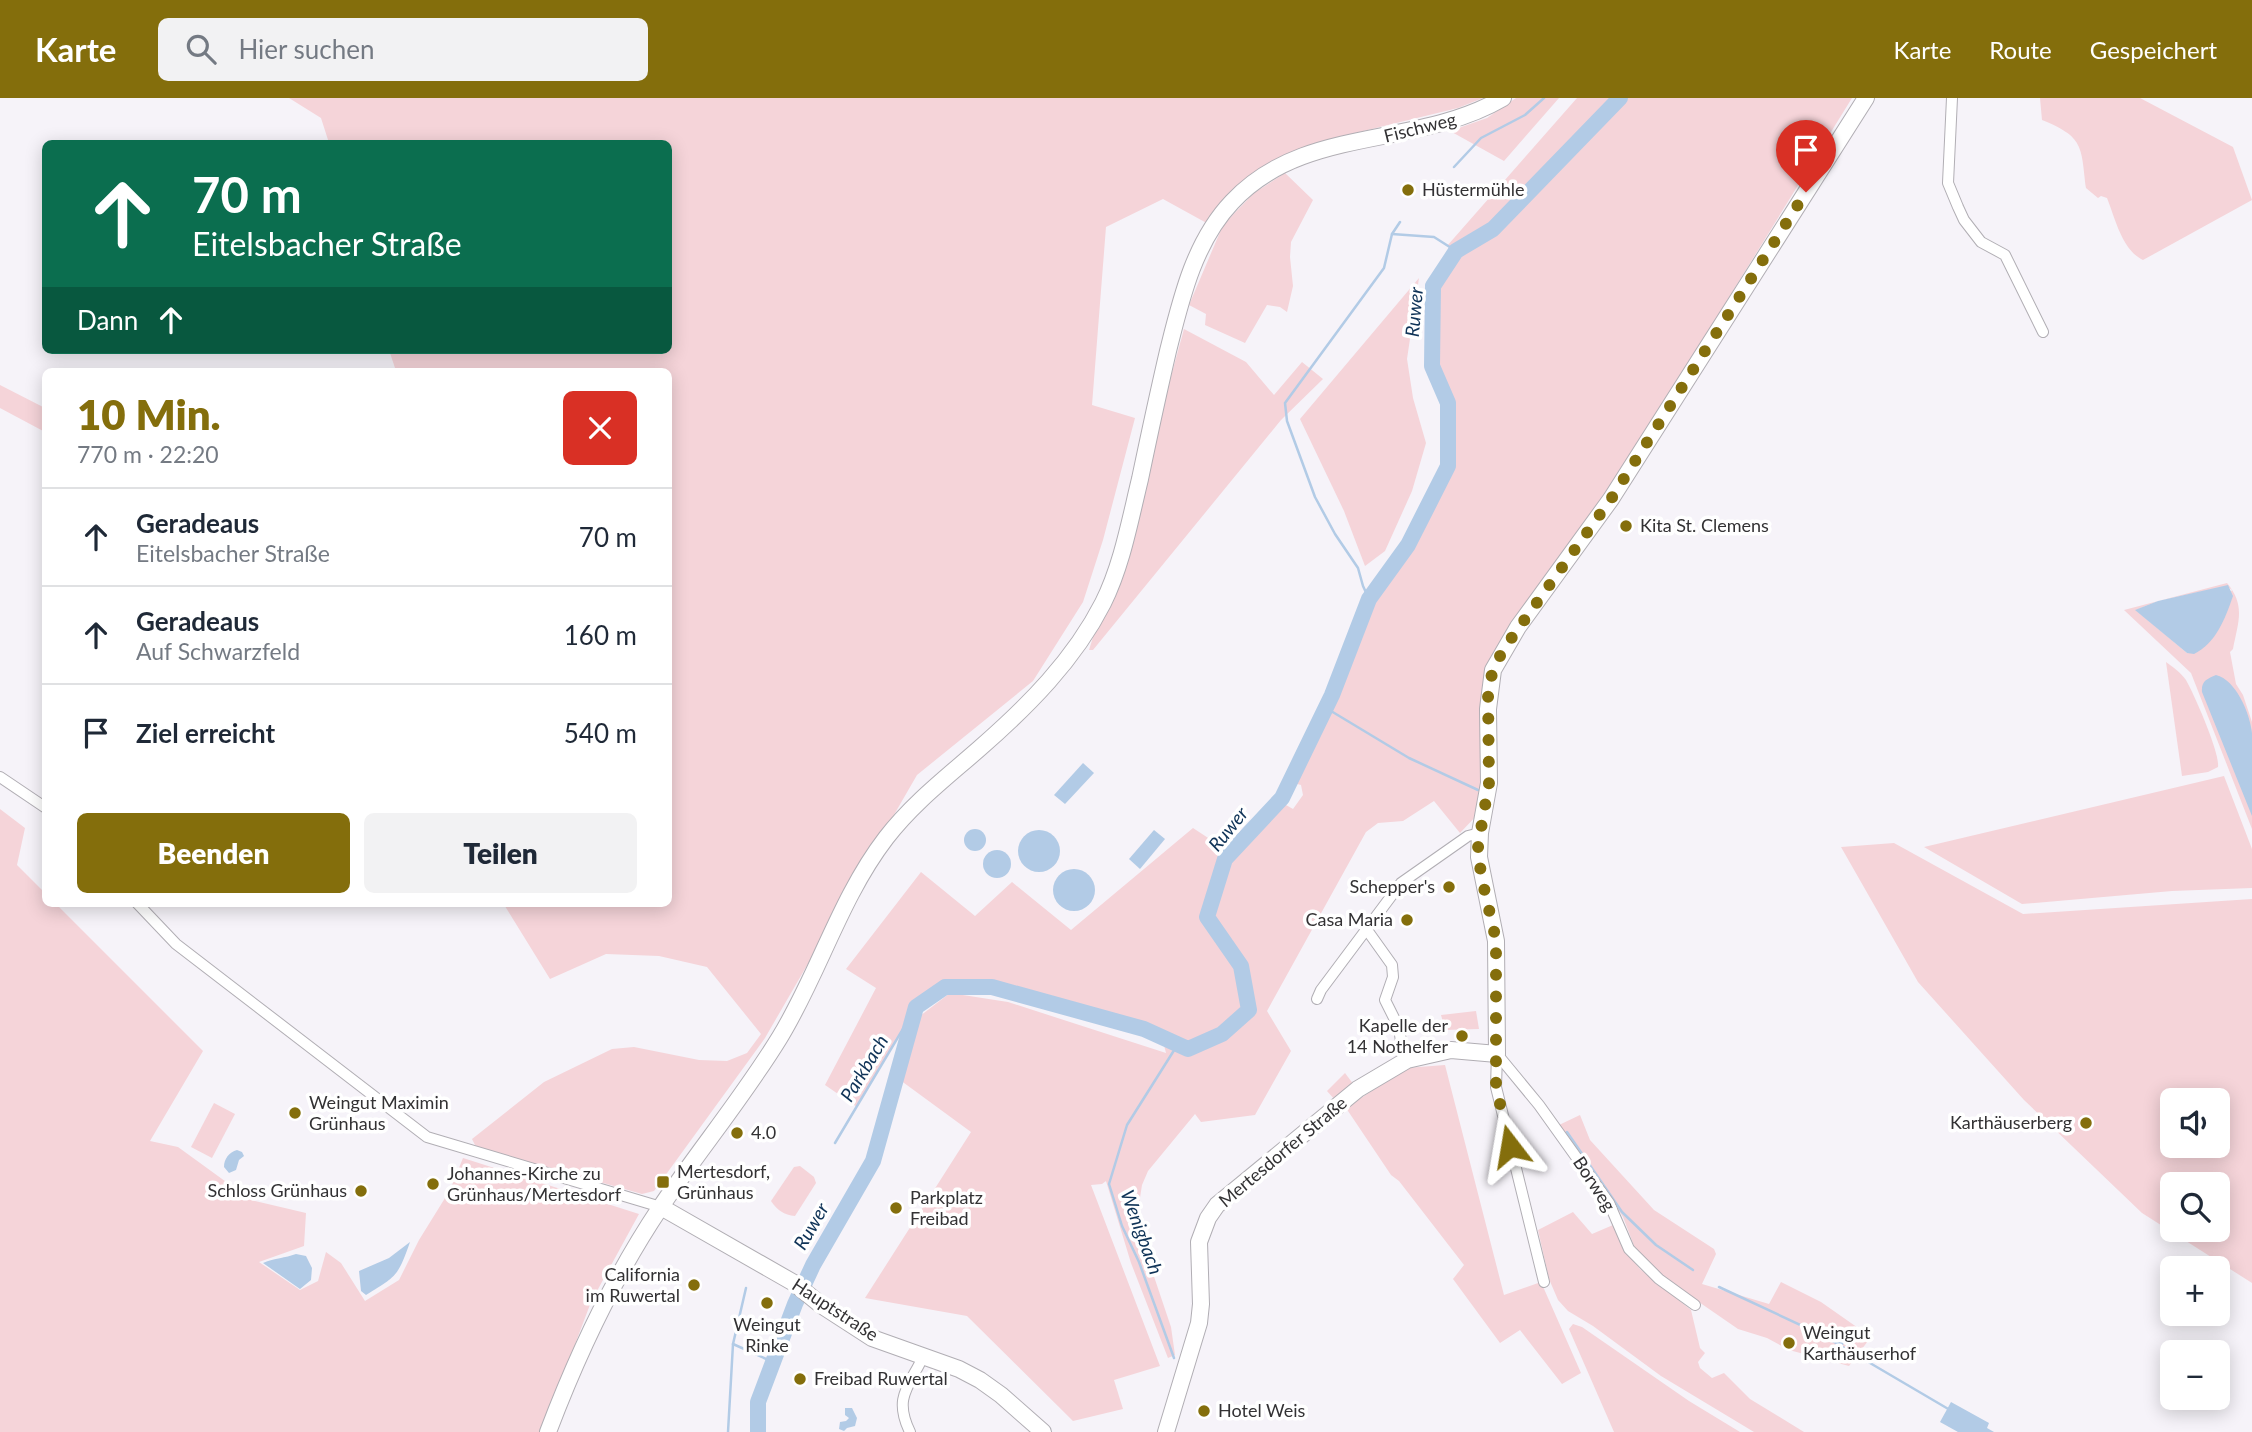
<!DOCTYPE html>
<html lang="de">
<meta charset="utf-8">
<style>
:root{--surface:#fff;--page:#f2f2f3;--text:#1f2937;--muted:#747a83;--line:#e0e1e3;--accent:#846e0c}
body{margin:0;font-family:Lato,sans-serif;background:var(--page);color:var(--text);height:100vh;display:flex;flex-direction:column;font-size:26px;white-space:nowrap}
*{box-sizing:border-box;margin:0}
p{font-size:23px;color:var(--muted)}
.icon{flex:none;width:38px;height:38px;fill:none;stroke:currentColor;stroke-width:2;stroke-linecap:round;stroke-linejoin:round}
.map{position:relative;flex:1;overflow:hidden}
.panel{position:absolute;left:42px;top:270px;width:630px;height:539px;display:flex;flex-direction:column;background:var(--surface);border-radius:10px;box-shadow:0 4px 18px #0003}
.panel>*{flex:none}
.hud{position:absolute;left:42px;top:42px;width:630px;height:214px;border-radius:10px;box-shadow:0 4px 18px #0003;background:#0b6e4f;color:#fff;overflow:hidden}
.tools{position:absolute;left:2160px;top:990px;display:grid;gap:14px}
.tools a{display:grid;place-items:center;width:70px;height:70px;border-radius:10px;background:var(--surface);box-shadow:0 4px 18px #0003;font-size:35px}
.pin{position:absolute;display:grid;place-items:center;width:60px;height:60px;color:#fff;margin:-72px -30px;border-radius:50% 50% 50% 0;rotate:-45deg;box-shadow:0 0 7px #0007}
.pin .icon{rotate:45deg}
.me{position:absolute;width:77px;margin:-38px;rotate:346deg;stroke-linejoin:round;filter:drop-shadow(0 0 5px #0008)}
.turn{display:flex;align-items:center;gap:24px;height:147px;padding:0 35px;font-size:32px}
.turn .icon{width:91px;height:91px;stroke-width:2.5}
.turn b{display:block;font-size:49px;line-height:60px}
.then{display:flex;align-items:center;height:66px;padding:0 35px;background:#0003;gap:14px;font-size:26px}
.round{display:grid;place-items:center;flex:none;width:74px;height:74px;border-radius:10px;background:var(--page)}
.head{display:flex;align-items:center;justify-content:space-between;height:119px;padding:0 35px}
h1{font-size:42px;font-weight:800;line-height:52px;color:var(--accent)}
.action{display:flex;gap:14px;margin-top:auto;padding:14px 35px}
.action a{flex:1;height:80px;border-radius:10px;background:var(--accent);color:#fff;font-size:28px;font-weight:800;line-height:80px;text-align:center}
.action a+a{background:var(--page);color:var(--text)}
ul{padding:0;list-style:none}
li{display:flex;align-items:center;gap:21px;height:98px;padding:0 35px;border-top:2px solid var(--line)}
li div{flex:1}
li b{display:block;font-size:26px}
li em{font-style:normal}
header{display:flex;align-items:center;gap:42px;box-sizing:border-box;height:98px;padding:0 35px;background:var(--accent);color:#fff}
header strong{font-size:33px}
nav{display:flex;gap:38px;margin-inline-start:auto;font-size:24px}
.search{width:490px;height:63px;background:var(--page);display:flex;align-items:center;gap:18px;box-sizing:border-box;padding:0 24px;border-radius:10px;color:var(--muted);font-size:26px}
.map>svg:first-child{display:block}
.green{fill:#f5d4d9;fill-rule:evenodd}
.water{fill:#b2cbe6}
.lines{fill:none;stroke-linecap:round;stroke-linejoin:round}
.stream{stroke:#b2cbe6;stroke-width:2.5}
.river{stroke:#b2cbe6;stroke-width:16}
.street-casing{stroke:#b1aeb4;stroke-width:12}
.secondary-casing{stroke:#b1aeb4;stroke-width:18}
.street{stroke:#fff;stroke-width:10}
.secondary{stroke:#fff;stroke-width:16}
.route{stroke:#846e0c;stroke-width:12;stroke-dasharray:0 21.6}
.poi-dot{fill:#846e0c;stroke:#fff;stroke-width:2.5}
.labels{text-anchor:middle;stroke-width:7;stroke-linejoin:round;paint-order:stroke}
.street-label{font-size:18px;fill:#333234;stroke:#fff}
.poi-label{font-size:18px;fill:#333234;stroke:#fff;text-anchor:start}
.water-label{font-size:19px;font-style:italic;fill:#0f3357;stroke:#fff}
</style>
<header>
<strong>Karte</strong>
<div class="search"><svg class="icon" aria-label="search" viewBox="0 0 24 24"><circle cx="10" cy="10" r="6"/><path d="M15 15l6 6"/></svg>Hier suchen</div>
<nav><a>Karte</a><a>Route</a><a>Gespeichert</a></nav>
</header>
<div class="map">
<svg width="2252" height="1334" viewBox="0 0 2252 1334">
<rect width="100%" height="100%" fill="#f6f3f9"/>
<g class="green">
<path d="M289,0h1194l-25,10 -115,28 -47,14 -46,34 -38,42 -49,-27 -57,28 -14,178 43,13 -32,122 -20,62 -50,79 -116,94 -152,263 -111,153 -12,3 -162,-46 -5,-3 -3,-6 72,-57 68,-33 22,-2 65,13 28,1 20,-8 14,-19 -54,-67 -48,-11 -53,-2 -56,25 -47,-76h165v-532h-272l-7,-21h279v-206l-339,-1 -8,-25z"/>
<path d="M1516,0h43l-55,63 -54,-30 37,-13z"/>
<path d="M1577,0h275l-242,392 -111,156 -16,115 -4,52 -19,20 -26,-32 -31,20 -25,2 -12,9 -99,179 24,40 -36,64 -54,7 -6,-8 -47,57 -6,14 -6,38 35,104 4,28 -7,3 -37,-95 -25,-82 -4,3 -11,1 69,181 -46,14 9,29 -50,12 -106,-105 -102,-18 106,-166 -71,-52 20,-64 30,-23 58,9 158,51 -4,-16 -18,-8 -152,-42h-47l-29,20 -59,100 -32,-22 51,-97 -30,-19 75,-97 54,44 37,-34 59,48 122,-102 38,25 48,-52 14,8 10,-14 -2,-10 -11,-3 36,-74 43,-109 39,-54 40,-79v-63l-16,-37 1,-80 23,-34 -9,-6z"/>
<path d="M2040,0h100l93,49 19,53 -109,60c-21,-10 -28,-42 -36,-62l-6,-2 -3,2 -12,-10c-5,-42 -2,-51 -44,-68z"/>
<path d="M1285,75l28,27 -22,42 -1,15 3,29 -6,26 -7,-5 -13,-2 -22,38 -40,-18 1,-11 -17,-9 34,-80 31,-32z"/>
<path d="M1419,180l-12,81 6,39 13,45 -14,48 -27,60 -20,15 -21,-55 -44,-92z"/>
<path d="M1184,231l62,33 28,33 28,-33 21,17 -42,41 -188,230h-4l56,-179z"/>
<path d="M0,287l45,23v24l-45,-24z"/>
<path d="M2227,485c19,23 11,39 6,66l-3,3 6,32 7,11 9,27v107l-61,-156 -67,-63zM2227,488l5,4 -45,63 -51,-43 22,-9z"/>
<path d="M2166,564c7,5 15,11 20,18 8,14 34,73 32,87l-10,5 -26,4z"/>
<path d="M2224,678l28,73v39l-80,3 -150,13 -98,-57z"/>
<path d="M0,711l25,19 -8,37 28,28 1,10h9l148,148 -53,90 28,6 73,53 55,13 -2,33 -45,16 41,28 18,-9 8,-29 15,11 24,38 34,-21 20,-40 31,-50 13,-32 176,56 -48,88 -49,130h-542z"/>
<path d="M1894,745l129,71 229,-15v384l-110,-70 -118,-113 -106,-118 -77,-135zM2172,1003h45v45h-45zM2172,1087h45v45h-45z"/>
<path d="M1476,913l3,18 -34,1 -4,-15z"/>
<path d="M1445,967l59,230 37,-13 40,91 -19,11 -42,-54 -20,13 -47,-64 11,-14 -65,-84 -8,-6 -45,-67 60,-40z"/>
<path d="M1345,975l9,12 -19,15 -8,-9z"/>
<path d="M214,1005l21,11 -23,44 -21,-11z"/>
<path d="M1580,1017l10,25 64,70 60,39 2,5 -14,30 67,20 12,-22 40,20 50,35 -22,29 -60,-16 -22,-12 -29,-9 -71,-49 -31,-29 -13,-34 -9,-14 -55,-78z"/>
<path d="M800,1068l14,11 2,6 -21,33c-11,-1 -18,-6 -24,-15l23,-34z"/>
<path d="M1573,1114l19,22 21,-9 10,23 17,21 51,41 9,38 5,5 -7,9 2,6 12,10 12,-5 26,26 54,33h-50l-93,-56 -68,-50 -25,-15 -10,-11 -9,-21 -11,-49z"/>
<path d="M1573,1226l9,3 107,74 51,31h-126l-45,-103z"/>
</g>
<g class="water">
<path d="M2228,487l5,11c-8,23 -17,47 -39,58l-7,-1 -52,-43 23,-9z"/>
<path d="M2216,577c20,5 34,38 36,58 0,27 0,56 0,83l-50,-124c-1,-11 5,-13 14,-17z"/>
<path d="M1083,665l11,10 -29,31 -11,-9z"/>
<circle cx="975" cy="742" r="11"/>
<circle cx="1039" cy="753" r="21"/>
<path d="M1154,732l11,9 -25,30 -11,-10z"/>
<circle cx="997" cy="766" r="14"/>
<circle cx="1074" cy="792" r="21"/>
<path d="M237,1052l5,2 2,4 -5,4 -3,10 -7,3 -5,-6c0,-8 5,-15 13,-17z"/>
<path d="M410,1144c-12,34 -13,34 -44,53l-5,-4 -2,-20 30,-13z"/>
<path d="M296,1156l10,2 6,12 -1,12 -11,9 -37,-26c12,-5 22,-5 33,-9z"/>
<path d="M1829,1231h3l5,6 6,-3 4,2 1,5 -6,7 -18,-10z"/>
<path d="M1951,1304l38,21 -2,5 7,4h-36l-18,-10z"/>
<path d="M845,1310h7l5,10 -2,8 -8,2 -3,3 -5,-2 1,-7 6,-1 3,-3 -4,-3z"/>
</g>
<g class="lines">
<g class="stream">
<path d="M1454,69l27,-29 44,-23 19,-17"/>
<path d="M1392,136l42,3 22,14"/>
<path d="M1369,501l-6,-13 -5,-18 -23,-34 -20,-37 -28,-76 -2,-18 99,-135 8,-34 8,-12"/>
<path d="M1326,610l83,50 69,32"/>
<path d="M1567,1034l55,80 34,33 37,25"/>
<path d="M835,1045l81,-136"/>
<path d="M1719,1189l105,49 126,74"/>
<path d="M733,1246l40,18"/>
<path d="M1174,1260l-35,-96 -17,-36 -13,-42 18,-59 51,-81"/>
<path d="M728,1334l5,-88 13,-56"/>
</g>
<path class="river" d="M758,1334v-30l37,-98 18,-39 60,-104 43,-154 29,-20h47l152,42 44,20 34,-15 27,-24 -8,-44 -34,-49 18,-58 57,-61 50,-103 37,-96 39,-54 40,-79v-63l-16,-37 1,-80 23,-35 37,-22 127,-131"/>
<g class="street-casing">
<g id="street">
<path d="M1952,0l-4,85 10,24 6,13 17,22 24,13 38,77"/>
<path d="M0,679l46,31"/>
<path d="M137,805l39,41 251,193 234,70"/>
<path d="M1367,832l25,35 1,12 -8,23 14,28 3,20 5,12"/>
<path d="M1317,901l4,-9 80,-107 67,-47 12,-3"/>
<path d="M1497,956l42,51 70,98 20,46 30,30 36,26"/>
<path d="M1497,956l-1,33 48,195"/>
<path d="M910,1334c-17,-35 -1,-45 14,-77"/>
</g>
</g>
<g class="secondary-casing">
<g id="secondary">
<path d="M661,1109l133,76 27,22 51,33 87,31 21,11 21,15 42,37"/>
<path d="M548,1334c30,-79 65,-154 112,-224 39,-58 84,-112 120,-171 39,-64 60,-139 106,-199 27,-35 61,-61 94,-90 48,-42 94,-88 123,-145 19,-38 27,-83 37,-124 9,-43 18,-85 28,-128 13,-52 26,-109 64,-149 71,-77 184,-53 271,-104"/>
<path d="M1166,1334l33,-109 2,-19 -2,-62 9,-24 9,-13 141,-116 49,-29 44,-10 46,4 -1,-113 -17,-84 1,-24 9,-50 -1,-74 5,-39 25,-43 93,-128 255,-401"/>
</g>
</g>
<use href="#street" class="street"/>
<use href="#secondary" class="secondary"/>
</g>
<g class="lines">
<path class="route" d="M1510,1048l-14,-59v-147l-15,-65 -3,-29 11,-63 -1,-93 5,-20 10,-20 108,-151 195,-307"/>
</g>
<g class="poi-dot">
<circle cx="1408" cy="92" r="7"/>
<circle cx="1626" cy="428" r="7"/>
<circle cx="1449" cy="789" r="7"/>
<circle cx="1407" cy="822" r="7"/>
<circle cx="1462" cy="938" r="7"/>
<circle cx="295" cy="1015" r="7"/>
<circle cx="2086" cy="1025" r="7"/>
<circle cx="737" cy="1035" r="7"/>
<rect x="656" y="1077" width="14" height="14" rx="3.5"/>
<circle cx="433" cy="1086" r="7"/>
<circle cx="361" cy="1093" r="7"/>
<circle cx="896" cy="1110" r="7"/>
<circle cx="694" cy="1187" r="7"/>
<circle cx="767" cy="1205" r="7"/>
<circle cx="1789" cy="1245" r="7"/>
<circle cx="800" cy="1281" r="7"/>
<circle cx="1204" cy="1313" r="7"/>
</g>
<g class="labels">
<g class="street-label">
<text transform="translate(1420 30) rotate(-14)" y="6">Fischweg</text>
<text transform="translate(1283 1054) rotate(-40)" y="6">Mertesdorfer Straße</text>
<text transform="translate(1594 1086) rotate(57)" y="6">Borweg</text>
<text transform="translate(835 1212) rotate(33)" y="6">Hauptstraße</text>
</g>
<g class="poi-label">
<text x="1422" y="98">Hüstermühle</text>
<text x="1640" y="434">Kita St. Clemens</text>
<text x="1435" y="795" text-anchor="end">Schepper's</text>
<text x="1393" y="828" text-anchor="end">Casa Maria</text>
<text x="1448" y="934" text-anchor="end">Kapelle der<tspan x="1448" dy="21">14 Nothelfer</tspan></text>
<text x="309" y="1011">Weingut Maximin<tspan x="309" dy="21">Grünhaus</tspan></text>
<text x="2072" y="1031" text-anchor="end">Karthäuserberg</text>
<text x="751" y="1041">4.0</text>
<text x="677" y="1080">Mertesdorf,<tspan x="677" dy="21">Grünhaus</tspan></text>
<text x="447" y="1082">Johannes-Kirche zu<tspan x="447" dy="21">Grünhaus/Mertesdorf</tspan></text>
<text x="347" y="1099" text-anchor="end">Schloss Grünhaus</text>
<text x="910" y="1106">Parkplatz<tspan x="910" dy="21">Freibad</tspan></text>
<text x="680" y="1183" text-anchor="end">California<tspan x="680" dy="21">im Ruwertal</tspan></text>
<text x="767" y="1233" text-anchor="middle">Weingut<tspan x="767" dy="21">Rinke</tspan></text>
<text x="1803" y="1241">Weingut<tspan x="1803" dy="21">Karthäuserhof</tspan></text>
<text x="814" y="1287">Freibad Ruwertal</text>
<text x="1218" y="1319">Hotel Weis</text>
</g>
<g class="water-label">
<text transform="translate(1414 214) rotate(-85)" y="7">Ruwer</text>
<text transform="translate(1228 731) rotate(-51)" y="7">Ruwer</text>
<text transform="translate(864 970) rotate(-59)" y="7">Parkbach</text>
<text transform="translate(811 1128) rotate(-60)" y="7">Ruwer</text>
<text transform="translate(1142 1134) rotate(70)" y="7">Wenigbach</text>
</g>
</g>
</svg>
<div class="tools">
<a><svg class="icon" aria-label="sound" viewBox="0 0 24 24"><path d="M4 9h4l5-4v14l-5-4H4zM17 9q2 3 0 6"/></svg></a>
<a><svg class="icon" aria-label="search" viewBox="0 0 24 24"><circle cx="10" cy="10" r="6"/><path d="M15 15l6 6"/></svg></a>
<a>+</a>
<a>−</a>
</div>
<div class="pin" style="left:1806px;top:94px;background:#d93025"><svg class="icon" aria-label="arrive" viewBox="0 0 24 24"><path d="M6 21V4h12l-3 4 3 4H6"/></svg></div>
<svg class="me" style="left:1510px;top:1048px" viewBox="-20 -20 40 40"><path d="M0-17L14 15 0 8-14 15z" fill="#846e0c" stroke="#fff" stroke-width="4"/></svg>
<div class="hud">
<div class="turn"><svg class="icon" aria-label="ahead" viewBox="0 0 24 24"><path d="M12 20V5M6 11l6-6 6 6"/></svg><div><b>70 m</b>Eitelsbacher Straße</div></div>
<div class="then">Dann<svg class="icon" aria-label="ahead" viewBox="0 0 24 24"><path d="M12 20V5M6 11l6-6 6 6"/></svg></div>
</div>
<section class="panel">
<div class="head"><div><h1>10 Min.</h1><p>770 m · 22:20</p></div><a class="round" style="background:#d93025;color:#fff"><svg class="icon" aria-label="close" viewBox="0 0 24 24"><path d="M6 6l12 12M18 6L6 18"/></svg></a></div>
<ul>
<li><svg class="icon" aria-label="ahead" viewBox="0 0 24 24"><path d="M12 20V5M6 11l6-6 6 6"/></svg><div><b>Geradeaus</b><p>Eitelsbacher Straße</p></div><em>70 m</em></li>
<li><svg class="icon" aria-label="ahead" viewBox="0 0 24 24"><path d="M12 20V5M6 11l6-6 6 6"/></svg><div><b>Geradeaus</b><p>Auf Schwarzfeld</p></div><em>160 m</em></li>
<li><svg class="icon" aria-label="arrive" viewBox="0 0 24 24"><path d="M6 21V4h12l-3 4 3 4H6"/></svg><div><b>Ziel erreicht</b></div><em>540 m</em></li>
</ul>
<div class="action"><a>Beenden</a><a>Teilen</a></div>
</section>
</div>
